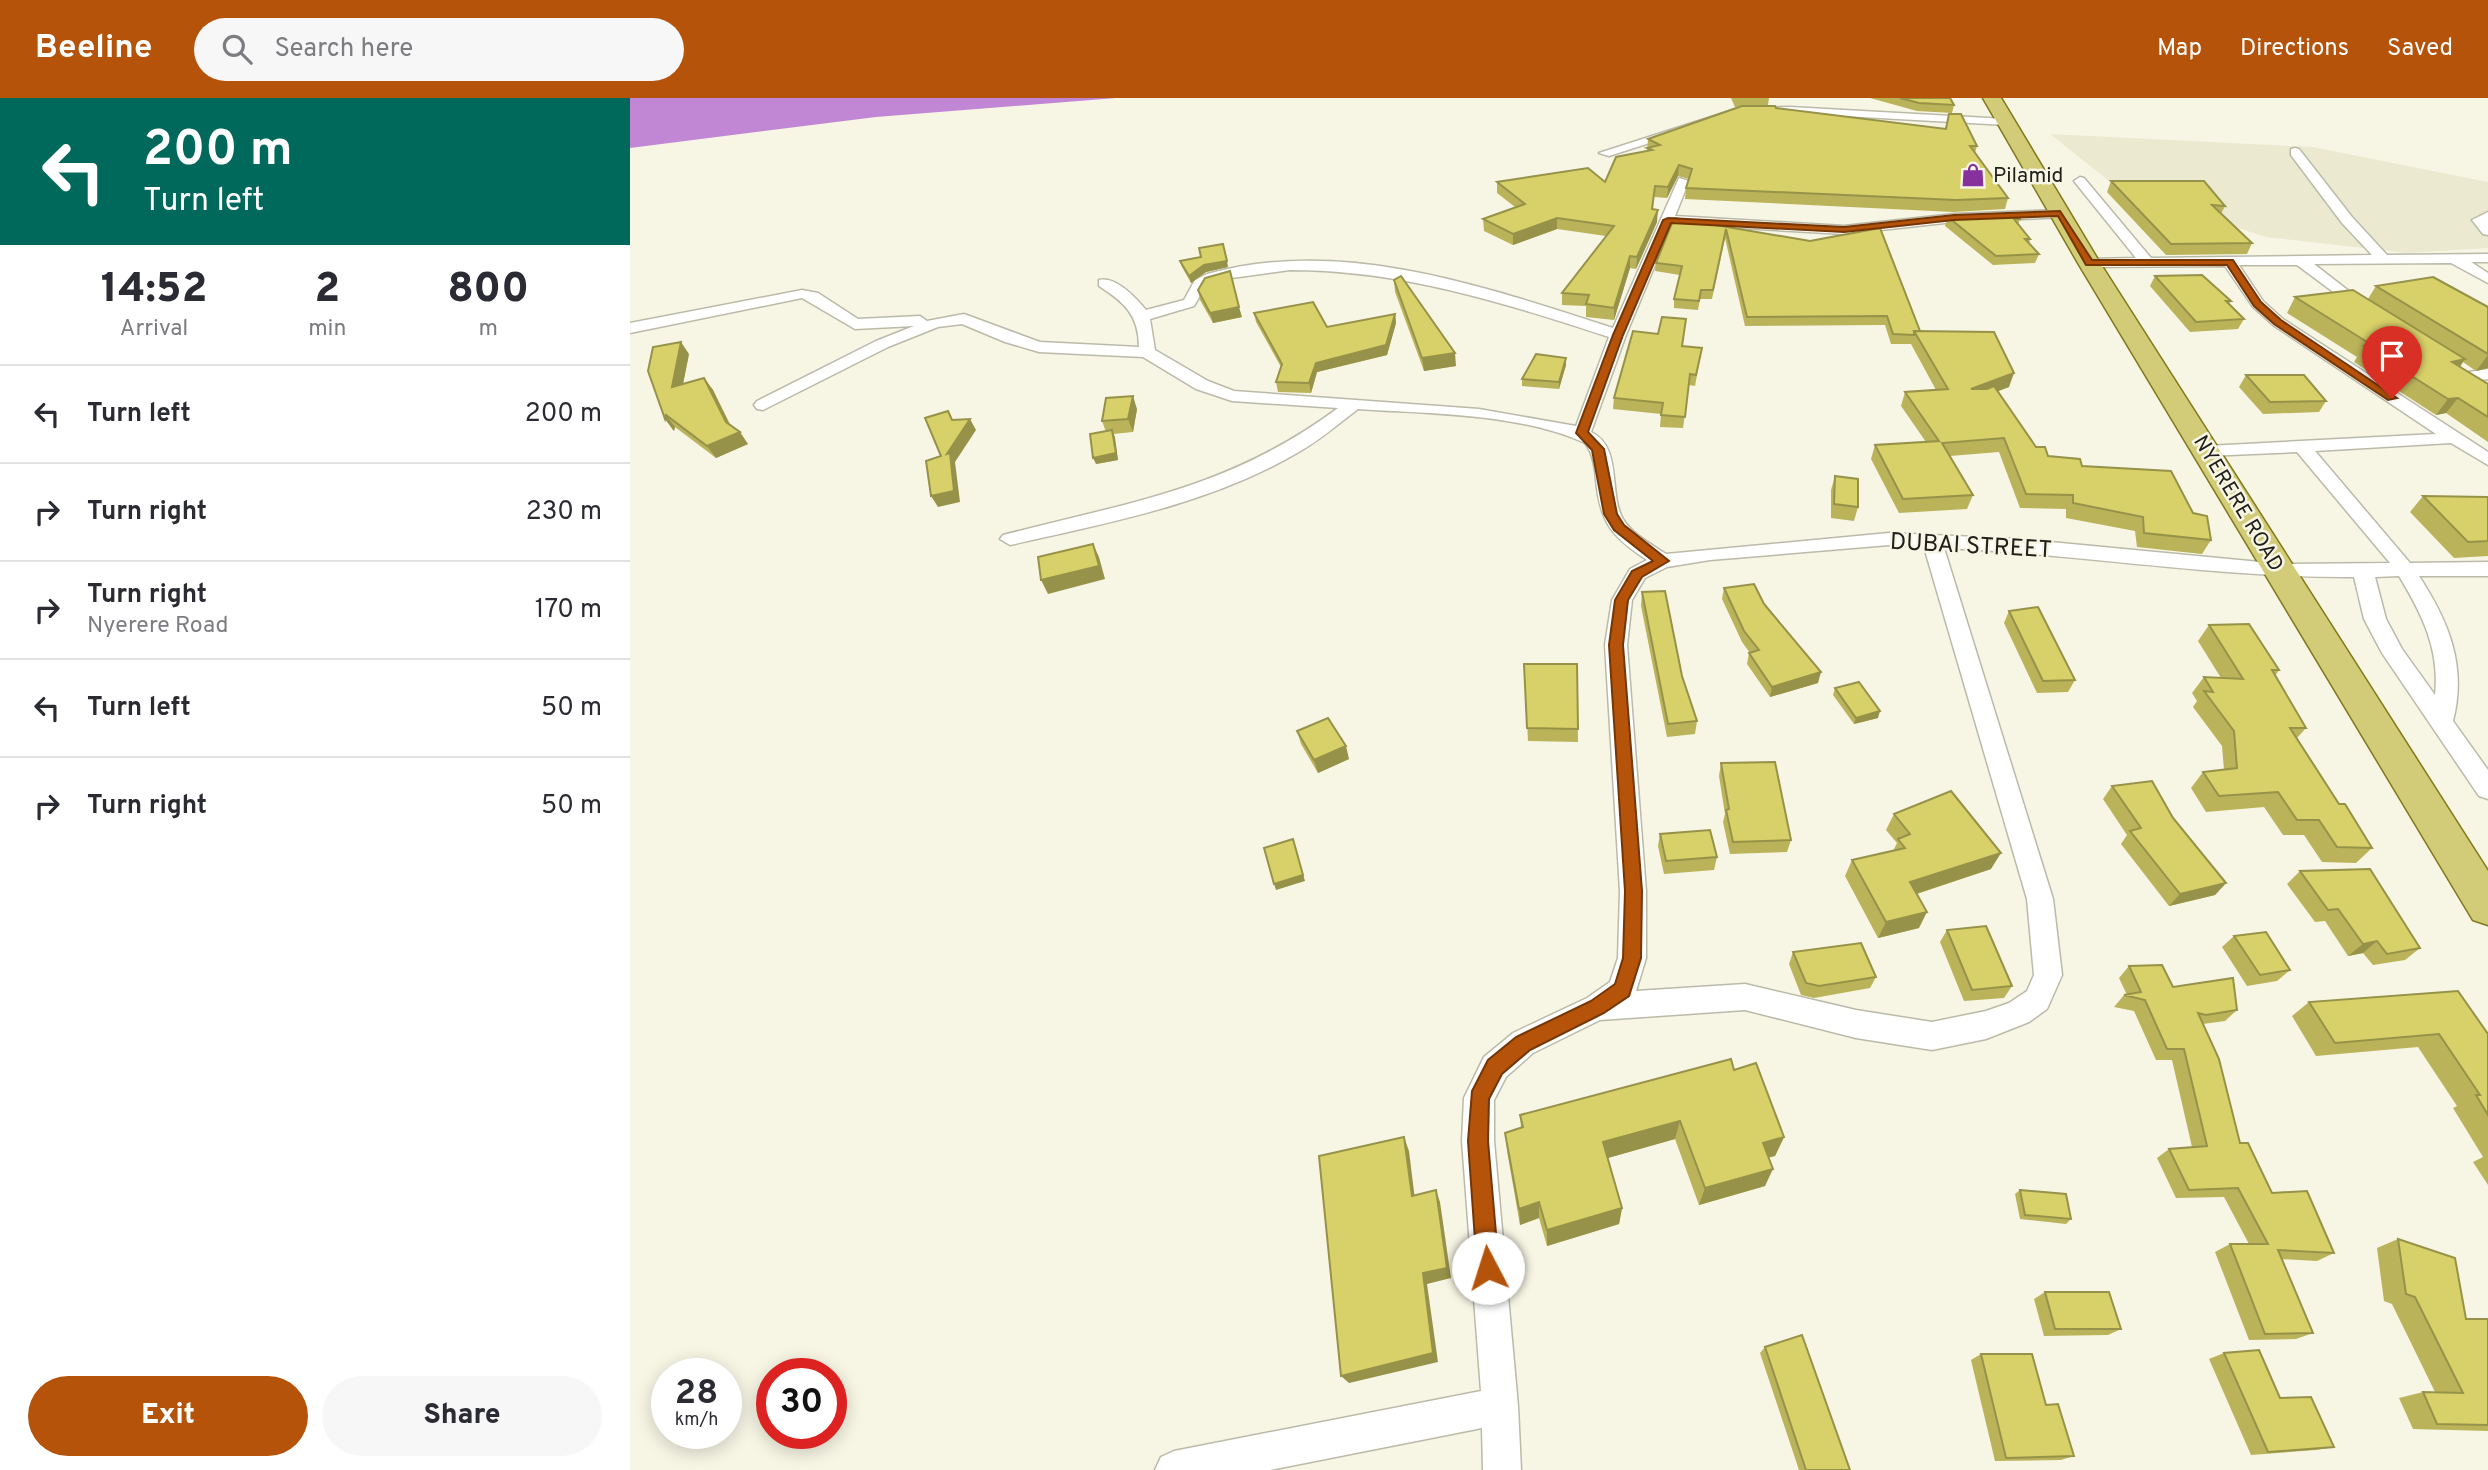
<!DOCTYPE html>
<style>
:root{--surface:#fff;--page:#f7f7f7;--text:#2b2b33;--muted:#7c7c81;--line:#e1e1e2;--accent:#b45309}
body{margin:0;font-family:Overpass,sans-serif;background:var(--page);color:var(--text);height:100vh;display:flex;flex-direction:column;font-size:26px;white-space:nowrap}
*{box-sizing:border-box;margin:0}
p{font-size:23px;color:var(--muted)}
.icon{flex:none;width:38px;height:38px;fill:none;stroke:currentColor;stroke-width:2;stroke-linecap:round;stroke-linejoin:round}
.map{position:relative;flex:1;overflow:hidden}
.side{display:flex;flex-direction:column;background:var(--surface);width:630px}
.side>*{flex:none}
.guide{background:#00695c;color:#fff;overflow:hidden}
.speed{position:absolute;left:21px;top:1260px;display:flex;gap:14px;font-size:35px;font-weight:700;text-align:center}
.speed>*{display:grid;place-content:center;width:91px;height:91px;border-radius:50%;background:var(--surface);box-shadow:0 4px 18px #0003;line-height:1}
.speed small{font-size:18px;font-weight:400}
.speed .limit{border:10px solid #d22;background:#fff;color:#111}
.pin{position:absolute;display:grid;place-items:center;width:60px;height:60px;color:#fff;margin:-72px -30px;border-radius:50% 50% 50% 0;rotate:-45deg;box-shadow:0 0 7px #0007}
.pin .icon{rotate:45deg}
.me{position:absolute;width:77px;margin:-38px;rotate:355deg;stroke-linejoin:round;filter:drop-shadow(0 0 5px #0008)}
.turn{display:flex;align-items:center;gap:24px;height:147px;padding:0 28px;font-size:32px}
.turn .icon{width:91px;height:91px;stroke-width:2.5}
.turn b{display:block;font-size:49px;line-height:60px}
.eta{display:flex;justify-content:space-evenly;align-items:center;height:119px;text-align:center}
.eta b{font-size:42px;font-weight:800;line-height:49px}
.cta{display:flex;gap:14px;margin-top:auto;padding:14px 28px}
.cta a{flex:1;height:80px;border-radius:42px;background:var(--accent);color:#fff;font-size:28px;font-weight:800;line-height:80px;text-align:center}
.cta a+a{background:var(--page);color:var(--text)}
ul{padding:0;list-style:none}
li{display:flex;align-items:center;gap:21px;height:98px;padding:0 28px;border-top:2px solid var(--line)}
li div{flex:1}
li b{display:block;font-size:26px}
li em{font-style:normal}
header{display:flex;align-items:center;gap:42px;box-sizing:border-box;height:98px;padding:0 35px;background:var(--accent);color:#fff}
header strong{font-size:33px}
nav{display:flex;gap:38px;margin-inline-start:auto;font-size:24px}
.search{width:490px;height:63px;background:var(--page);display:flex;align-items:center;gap:18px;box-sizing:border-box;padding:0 24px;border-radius:38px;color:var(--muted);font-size:26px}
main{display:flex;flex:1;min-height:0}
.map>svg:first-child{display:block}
.built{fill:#ebead1}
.water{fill:#c287d4}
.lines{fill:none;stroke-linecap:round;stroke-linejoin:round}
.minor-casing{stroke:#bbbaa9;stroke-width:3}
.primary-casing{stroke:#81791b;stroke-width:3}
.minor{fill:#fff;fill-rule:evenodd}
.primary{fill:#d2cb77;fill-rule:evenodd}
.wall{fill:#bab359}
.shaded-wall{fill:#979249}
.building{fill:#d8d068;stroke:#979249;stroke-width:2}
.route{fill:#b45309;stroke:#753606;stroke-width:2}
.labels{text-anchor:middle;stroke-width:5;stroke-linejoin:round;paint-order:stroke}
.far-poi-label{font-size:21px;fill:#21201a;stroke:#f7f6e5;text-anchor:start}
.far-street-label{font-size:21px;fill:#21201a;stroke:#f7f6e5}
.street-label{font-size:24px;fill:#21201a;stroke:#f7f6e5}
</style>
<header>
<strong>Beeline</strong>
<div class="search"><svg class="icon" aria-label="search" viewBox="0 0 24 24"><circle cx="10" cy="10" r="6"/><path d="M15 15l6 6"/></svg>Search here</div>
<nav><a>Map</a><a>Directions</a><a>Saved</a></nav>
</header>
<main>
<section class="side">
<div class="guide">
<div class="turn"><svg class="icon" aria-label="left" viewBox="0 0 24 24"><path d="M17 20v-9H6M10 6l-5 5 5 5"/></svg><div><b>200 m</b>Turn left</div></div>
</div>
<div class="eta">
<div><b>14:52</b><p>Arrival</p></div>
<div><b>2</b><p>min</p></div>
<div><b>800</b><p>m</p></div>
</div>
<ul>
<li><svg class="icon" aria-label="left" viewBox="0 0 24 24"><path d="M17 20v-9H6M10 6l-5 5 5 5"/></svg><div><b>Turn left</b></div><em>200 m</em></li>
<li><svg class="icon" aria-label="right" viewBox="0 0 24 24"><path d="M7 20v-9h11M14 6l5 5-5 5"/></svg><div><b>Turn right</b></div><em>230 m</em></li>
<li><svg class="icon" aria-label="right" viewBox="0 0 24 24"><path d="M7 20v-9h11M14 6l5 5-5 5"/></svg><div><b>Turn right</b><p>Nyerere Road</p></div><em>170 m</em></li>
<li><svg class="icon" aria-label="left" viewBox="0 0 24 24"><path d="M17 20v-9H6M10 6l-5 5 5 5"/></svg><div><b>Turn left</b></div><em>50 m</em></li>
<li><svg class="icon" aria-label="right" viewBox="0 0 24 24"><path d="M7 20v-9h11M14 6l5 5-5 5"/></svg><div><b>Turn right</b></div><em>50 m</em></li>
</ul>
<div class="cta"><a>Exit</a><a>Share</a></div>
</section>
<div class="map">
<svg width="1858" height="1372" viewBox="0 0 1858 1372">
<rect width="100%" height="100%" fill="#f7f6e5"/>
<path class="built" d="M1420,36l263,13 175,35v66l-82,5 -140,-16 -146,-47z"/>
<path class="water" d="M0,0h486l-240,19 -246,31z"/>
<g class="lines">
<g class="minor-casing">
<g id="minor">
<path d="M1160,9l216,12 6,3 -6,3 -216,-12 -50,1 -131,42 -10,-3 140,-45z"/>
<path d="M1665,50l4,1 53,68 35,38 101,-1v8h-17l17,11v10l-37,-20 -137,1 58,45 3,3 -8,5 -70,-52h-58l24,36 20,18 205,133v13l-37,-22 -136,8 95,112 78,-1v14h-69c30,46 48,90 34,145l35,49v29l-9,-3 -97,-143 -18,-34 -10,-42c-137,1 -273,-23 -410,-29l109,351 9,76 -15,34 -18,13 -43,17 -54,11 -76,-12 -111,-28 -145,10 -67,33 -27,24 -12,23v41l24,265 3,64h-38l-1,-42 -212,42h-115l6,-13 13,-6 307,-60 -19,-250 2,-43 20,-41 29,-24 74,-35 23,-16 8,-24 2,-67 -15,-246 7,-45 18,-31 17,-9c-35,-23 -47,-37 -51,-80 -1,-13 -3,-27 -11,-37 -65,-30 -156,-29 -227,-34 -20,15 -39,32 -61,44 -87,51 -190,70 -287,92l-10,-6 3,-4c127,-33 226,-46 335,-127l-106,-7 -36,-12 -53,-32 -104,-5 -34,-10 -43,-18 -24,3 -50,20 -125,63 -6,-1 -3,-4 3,-4 119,-60 38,-15 -59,3 -53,-31 -172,35v-10l172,-33 16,3 40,26 62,-3 7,5 37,-7 76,28 99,5c0,-32 -15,-45 -40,-61v-6c17,-4 37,18 47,30l38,-10 11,-20 12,-6c136,-38 278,13 406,54l66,-150 10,3 -14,35 169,10 110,-12 106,-4 5,1v6l-111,5 -110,12 -172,-10 -46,111 -35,97c32,15 17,61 32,87 9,15 28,25 43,35l223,-21 131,6 261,25 109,-1 -93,-111 -90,4 -9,-5 9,-5 229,-12 -163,-109 -20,-18 -28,-41 -136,1 -7,-4 7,-4 47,-1 -62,-77 6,-4 4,1 67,80 221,-3 -30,-32 -51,-68v-6zM660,172c112,0 214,33 319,67l-33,89 -97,-17 -245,-18 -26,-10 -53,-31 -5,-31 44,-13 12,-20 11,-6zM1259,447l35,2 103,352 7,76 -7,16 -18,12 -23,8 -54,11 -76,-12 -111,-26 -109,7 10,-33v-67l-19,-246 5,-45 13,-22 22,-11 43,-7zM1769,478c23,38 41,74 36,119l-33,-46 -16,-30 -11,-42z"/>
<path d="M1858,114v23l-5,-1 -11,-14z"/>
<path d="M1858,271v10l-19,3 -8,-5 2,-4z"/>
</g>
</g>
<g class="primary-casing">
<path id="primary" d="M1353,0h18l99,165 388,608v54l-15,-5 -395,-657z"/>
</g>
<use href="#minor" class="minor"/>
<use href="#primary" class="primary"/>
</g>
<g class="wall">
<path d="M1101,0h38l-1,7 -33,2z"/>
<path d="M1240,0h80l4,7 -2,8 -35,-2z"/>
<path d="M1146,10l169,21 4,-15 28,32 -2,7 33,45 -3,11 -52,3 -268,-13 1,-11 3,-9 -11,-3 -11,22 -13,-1 -1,12 4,13 -21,47 -6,-1 -16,52 -28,-3v-11l-24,-1v-12l44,-57 -49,-7 -44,16 -29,-14 -1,-12 32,-12 -18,-14v-11h108l42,-31 1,-12z"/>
<path d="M1481,83l114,25 -4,8 31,29 -5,11 -81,1 -59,-63z"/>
<path d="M1318,119l72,2 -2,6 12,14 -1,5 10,10 -4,9 -42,2 -48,-39z"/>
<path d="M1044,120l136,23 110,90 89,56 -11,4 38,56 12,9 34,10 111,47 18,27 -9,14 -65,-7 -2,-16 -69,-13v-9l-46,-1 -21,-56 -49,4 23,39 -6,14 -68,4 -28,-54 4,-14 51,-3 -25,-36 4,-14 31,-2 -25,-46h-20l-6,-19 -140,1 -20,-88 -13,61h-12l-2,11 -24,-2v-9l6,-24 -25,-4 1,-8z"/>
<path d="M571,159l27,10 -22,5 -15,11 -9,-16 -2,-6z"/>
<path d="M1525,178l76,25 -2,3 15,15 -6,10 -48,3 -40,-46z"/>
<path d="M764,182l62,86 -32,5 -29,-79z"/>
<path d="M1746,188l112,21v61l-12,3 -13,-9 -3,5 28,17v58l-42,-29 -10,2 -82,-53 3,-5 -70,-44 8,-16 73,2z"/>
<path d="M568,192l44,27 -29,6 -13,-23z"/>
<path d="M624,215l73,14 68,-13 1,9 -9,32 -70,17 -6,21 -33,-1 -2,-10 5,-15 -25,-45z"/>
<path d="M1053,248l19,2 -7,38 -6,-1 -6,43 -23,-1 1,-13 -48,-5 1,-11z"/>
<path d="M59,256l-6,30 21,-6 9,12 17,34 18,20 -32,14 -41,-31 -1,4 -9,-12z"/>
<path d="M936,267l-7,24 -37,-3v-7z"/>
<path d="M1616,277l80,26 -7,11 -56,2 -24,-27z"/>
<path d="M507,311l-4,23 -20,2 5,26 -22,4 10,-32 -4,-11z"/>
<path d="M1205,378l23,31 -4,14 -23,-3v-28z"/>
<path d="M1793,398l65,1v59l-34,2 -44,-46z"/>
<path d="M1094,490l40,16 54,79 -48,14 -23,-33 2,-11h1l-8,-11 -20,-43z"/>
<path d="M1012,494l40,84 15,45 -2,13 -28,3 -26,-131z"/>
<path d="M1379,513l66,69 -7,12 -31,1 -33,-70z"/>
<path d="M1579,527l70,45 -4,6 31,52 -9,10 42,66 33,44 -16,15 -34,-1 -18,-27h-21l-19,-28 -58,5 -15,-24 12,-16 21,-2 -2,-24 -29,-39 4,-6 -5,-8 12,-16 17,1 -23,-37z"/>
<path d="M894,566h53l1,78 -50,-1z"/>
<path d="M1205,590l43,30 -24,6 -21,-29z"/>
<path d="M667,633l52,28 -31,14 -17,-29z"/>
<path d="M1091,665l70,77 -4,12 -57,2 -7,-32 2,-8 -6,-38z"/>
<path d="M1482,688l114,97 -11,12 -46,11 -48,-62 6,-9 -24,-36z"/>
<path d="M1264,716l97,55 -74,25 2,34 -41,10 -33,-62 7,-16 41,-9 4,-8 -11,-13z"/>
<path d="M1030,736l57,23 -3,13 -50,4 -6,-28z"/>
<path d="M1670,773l120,77 -15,12 -32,5 -10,-12 -15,3 -23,-35 -10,1 -28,-38z"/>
<path d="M1317,832l65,56 -8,12 -40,3 -24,-59z"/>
<path d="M1604,838l56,34 -13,11 -30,5 -25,-39z"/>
<path d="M1163,854l83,25 -6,11 -56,10 -13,-3 -12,-31z"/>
<path d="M1499,868l44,21 64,23 -12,11 -22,3 37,119 32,50 62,60 -17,8 -36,-2 32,74 -17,6 -47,1 -34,-88 15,-8h19l-25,-47 -48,1 -19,-40 12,-9 23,-2 -20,-87h-16l-22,-49 -20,-4 10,-12h3l-8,-17z"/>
<path d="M1679,904l179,32v151l-15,-23 10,-5 -30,-49 4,-2 -39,-59 -102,9 -24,-40z"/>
<path d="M1104,972l50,67 -9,19 -6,1 -4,29 -66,19 -24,-66 -68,19 15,50 -3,16 -72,22 -8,-28 -19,7 -13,-74 -2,-18 16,-5 -1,-13z"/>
<path d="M1390,1092l51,29 -5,5 -46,-5 -5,-25z"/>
<path d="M1768,1141l68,80h22v112l-75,-2 -14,-31 24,-6h12l-43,-88 -8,-3 -7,-53z"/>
<path d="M1415,1194l76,37 -13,6 -64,1 -10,-37z"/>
<path d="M1135,1249l85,123h-51l-39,-117z"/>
<path d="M1594,1255l56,45 54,49 -18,3 -65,5 -42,-96z"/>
<path d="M1351,1256l65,51 28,51 -13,4 -66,1 -24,-101z"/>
</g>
<g class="shaded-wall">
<path d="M1049,67l-1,11 -11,22 1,-11z"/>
<path d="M1028,112l-1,12 -21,47 1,-12z"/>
<path d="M927,120v11l-44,16v-11z"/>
<path d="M1000,158v12l-16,52v-12z"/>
<path d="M597,163l1,6 -22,5 -15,11 -2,-7 15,-11z"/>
<path d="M609,209l3,10 -29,6 -3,-10z"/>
<path d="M765,216l1,9 -9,32 -70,17 -6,21 -2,-10 7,-20z"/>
<path d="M51,244l8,12 -9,45 -8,-12z"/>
<path d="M825,255l1,13 -32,5 -2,-13z"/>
<path d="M1858,257v13l-12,3z"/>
<path d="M936,260v7l-7,24v-7z"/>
<path d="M1835,261l-11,16 -2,-13z"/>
<path d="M1384,275l-5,14 -42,16 4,-14z"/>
<path d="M74,280l9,12 21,44 -8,-12z"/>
<path d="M503,298l4,13 -4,23 -5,-13z"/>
<path d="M1828,300l-12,15 -10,2 12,-16z"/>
<path d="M36,317l9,12 -1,4 -9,-12z"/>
<path d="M340,321l6,11 -21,32 5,40 -22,5 -7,-11 16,-42z"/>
<path d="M482,332l3,7 3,23 -22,4 -3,-6z"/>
<path d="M110,334l8,12 -32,14 -9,-12z"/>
<path d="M463,446l6,13 6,22 -57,15 -7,-14z"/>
<path d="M1191,574l-3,11 -48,14 2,-10z"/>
<path d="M1250,613l-2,7 -24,6 2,-6z"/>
<path d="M716,648l3,13 -31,14 -4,-13z"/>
<path d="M665,748l10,35 -29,9 -2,-6z"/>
<path d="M1371,755l-10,16 -88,29 7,-16z"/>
<path d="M1596,785l-11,12 -46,11 11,-12z"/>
<path d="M1297,814l-8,16 -41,10 8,-16z"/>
<path d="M1747,843l-14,12 -15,3 15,-12z"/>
<path d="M1050,1023l-5,18 -74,21 2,-18z"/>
<path d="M774,1039l5,14 7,57 -4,-12z"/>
<path d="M1154,1039l-9,19 -20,5 8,-18z"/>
<path d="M1143,1071l-8,17 -66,19 6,-17z"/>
<path d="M806,1092l4,12 11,76 -24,6 11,78 -89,21 -8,-7 82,-103z"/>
<path d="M909,1104v16l-19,7 -1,-16z"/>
<path d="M992,1110l-3,16 -72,22v-16z"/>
</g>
<g class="building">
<path d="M1270,0h50l4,7 -35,-2z"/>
<path d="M1112,8h33l1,2 170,21 3,-15h12l16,32h-7l38,52 -52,2 -270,-12 6,-19 -13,-4 -11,22 -13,-1 -3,23 6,1 -21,47 -7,-1 -16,52 -28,-4 3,-9 -27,-2 52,-67 -57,-8 -44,16 -30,-15 42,-15 -28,-22 91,-14 17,14 11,-25 36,-7 -5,-2 13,-3 -12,-6z"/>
<path d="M1481,83h93l21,25 -13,-1 40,38 -81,1z"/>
<path d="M1387,115l3,6h-6l16,20h-5l14,15 -43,2 -48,-39z"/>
<path d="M1044,120l136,23 70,-13 40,103h-6v4l-21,-1 -6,-18 -140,1 -21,-88 -13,61h-12l-2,11 -25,-2 8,-33 -26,-3z"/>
<path d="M593,146l4,17 -23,4 -15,11 -9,-15 21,-4 -2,-9z"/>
<path d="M600,173l9,36 -29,6 -12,-23 7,-12z"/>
<path d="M1572,177l29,26h-5l18,18 -48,3 -41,-46z"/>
<path d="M771,178l54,77 -33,5 -28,-78z"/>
<path d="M1803,179l55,30v47l-112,-68z"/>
<path d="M1723,192l112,69 -13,3 36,22v33l-30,-19 -10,1 -84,-53 8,-1 -77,-48z"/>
<path d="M683,204l14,25 68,-13 -9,31 -70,18 -7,20 -33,-1 6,-18 -28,-51z"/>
<path d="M1032,219l24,2 -4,27 20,2 -6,27 -6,-1 -5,43 -24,-2 2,-12 -49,-5 19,-67 25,3z"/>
<path d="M1284,233l80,1 20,41 -43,16h16l7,-3 42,61h9l3,9 32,3 2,7 89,5 22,42 14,3 4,24 -67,-7 -1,-16 -70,-14v-8l-47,-1 -22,-56 -62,5 31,52 -70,4 -28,-54 64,-4 -34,-49 43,-3z"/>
<path d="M51,244l-9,45 32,-9 22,44 14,10 -33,14 -41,-31 -1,4 -17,-48 5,-24z"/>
<path d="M906,256l30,4 -7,24 -37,-3z"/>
<path d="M1616,277h58l22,26 -56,1z"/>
<path d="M503,298l-5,23 -26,2 4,-23z"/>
<path d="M318,313l4,9 18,-1 -23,35 3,-1 4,38 -23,5 -5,-35 15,-5 -16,-38z"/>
<path d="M482,332l4,23 -23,5 -3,-24z"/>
<path d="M1205,378l23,3v28l-24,-3z"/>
<path d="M1793,398l65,1v44l-20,1z"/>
<path d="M463,446l6,22 -58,14 -3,-23z"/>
<path d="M1124,486l10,20 57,68 -49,15 -23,-34 10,-3 -15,-19 -20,-43z"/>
<path d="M1035,493l17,85 15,45 -29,3 -26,-132z"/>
<path d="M1408,509l37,73 -32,1 -34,-70z"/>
<path d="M1619,526l30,46h-7l34,58h-16l49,76h6l27,44 -35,-1 -18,-27h-22l-19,-28 -59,4 -16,-24 34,-4 -3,-37 -30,-40 9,1 -9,-15 39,2 -34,-54z"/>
<path d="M894,566h53l1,65 -51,-1z"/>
<path d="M1229,584l21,29 -24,7 -21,-30z"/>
<path d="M698,620l18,28 -32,14 -17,-29z"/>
<path d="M1145,664l16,78 -58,2 -7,-32 3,-1 -8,-46z"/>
<path d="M1522,683l21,37 53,65 -46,11 -50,-63 11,-3 -29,-42z"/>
<path d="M1321,693l50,62 -91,29 17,30 -41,10 -34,-62 53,-12 -7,-9 12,-5 -16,-20z"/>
<path d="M1080,732l7,27 -51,4 -6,-27z"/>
<path d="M663,741l10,36 -29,9 -10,-36z"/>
<path d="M1740,771l50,79 -33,6 -10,-13 -14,3 -25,-35 -10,1 -28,-39z"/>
<path d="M1356,828l26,60 -40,4 -25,-60z"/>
<path d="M1636,834l24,38 -30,5 -26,-39z"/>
<path d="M1231,845l15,34 -57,9 -13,-3 -13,-31z"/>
<path d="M1532,867l11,22 60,-9 4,32 -31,5 -8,-2 21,46 21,84h8l24,50 35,-2 27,62 -56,-3 35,83 -48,1 -35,-90h38l-30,-56 -49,2 -20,-41 38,-3 -23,-97h-17l-22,-49 -21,-5 17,-3 -12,-26z"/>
<path d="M1828,893l30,43v81l-12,-20h4l-41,-61 -104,9 -26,-41z"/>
<path d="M1101,961l3,11 22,-7 28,74 -21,6 10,26 -68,19 -25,-67 -77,21 19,66 -75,22 -8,-28 -20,7 -14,-76 18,-6 -3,-12z"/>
<path d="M774,1039l8,59 24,-6 11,78 -24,5 10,80 -92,23 -22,-220z"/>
<path d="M1390,1092l46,4 5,25 -46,-4z"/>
<path d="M1768,1141l57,19 11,61h22v106l-51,-1 -14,-32 40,1 -48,-96 -9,-3z"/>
<path d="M1415,1194h64l12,37h-66z"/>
<path d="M1172,1237l48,135h-44l-41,-123z"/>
<path d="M1629,1252l21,48 31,-1 23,50 -66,5 -44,-99z"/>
<path d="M1351,1256h51l14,51 12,-1 16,52 -68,2z"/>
</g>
<path class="route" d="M1430,113l32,49h141l28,42 20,18 116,78 -9,2 -114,-76 -20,-18 -27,-41h-141l-28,-49 -104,4 -110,12 -173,-9 -48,112 -35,97 16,17 13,65 7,11 45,36 -27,16 -14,23 -5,45 19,246 -1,67 -12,38 -25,17 -74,37 -28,24 -13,25 -1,42 11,127 -3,8 -8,3 -7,-3 -4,-8 -9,-127 4,-50 16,-31 28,-23 75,-36 24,-17 8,-26 2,-67 -16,-246 6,-45 17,-29 21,-10 -39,-31 -10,-16 -12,-64 -16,-17 37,-98 50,-115 5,-2 176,9 110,-12z"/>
<defs>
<g id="shop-bare" transform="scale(1.89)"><path d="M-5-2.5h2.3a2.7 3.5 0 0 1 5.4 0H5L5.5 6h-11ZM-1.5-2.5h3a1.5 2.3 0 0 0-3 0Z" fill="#87319f" stroke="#f7f6e5" stroke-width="2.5" paint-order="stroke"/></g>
</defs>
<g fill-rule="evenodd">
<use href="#shop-bare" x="1343" y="77"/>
</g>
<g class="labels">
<g class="far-poi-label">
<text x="1363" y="84">Pilamid</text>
</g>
<g class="far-street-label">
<text transform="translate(1609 405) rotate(59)" y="7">NYERERE ROAD</text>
</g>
<g class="street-label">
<text transform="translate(1341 447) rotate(3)" y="8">DUBAI STREET</text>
</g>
</g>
</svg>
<div class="speed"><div>28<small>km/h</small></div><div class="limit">30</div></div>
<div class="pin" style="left:1762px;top:300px;background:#d93025"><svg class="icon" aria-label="arrive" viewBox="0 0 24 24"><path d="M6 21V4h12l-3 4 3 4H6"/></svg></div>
<svg class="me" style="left:858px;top:1170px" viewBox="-20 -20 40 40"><circle r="19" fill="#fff"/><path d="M0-13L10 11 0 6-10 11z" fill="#b45309"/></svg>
</div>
</main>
